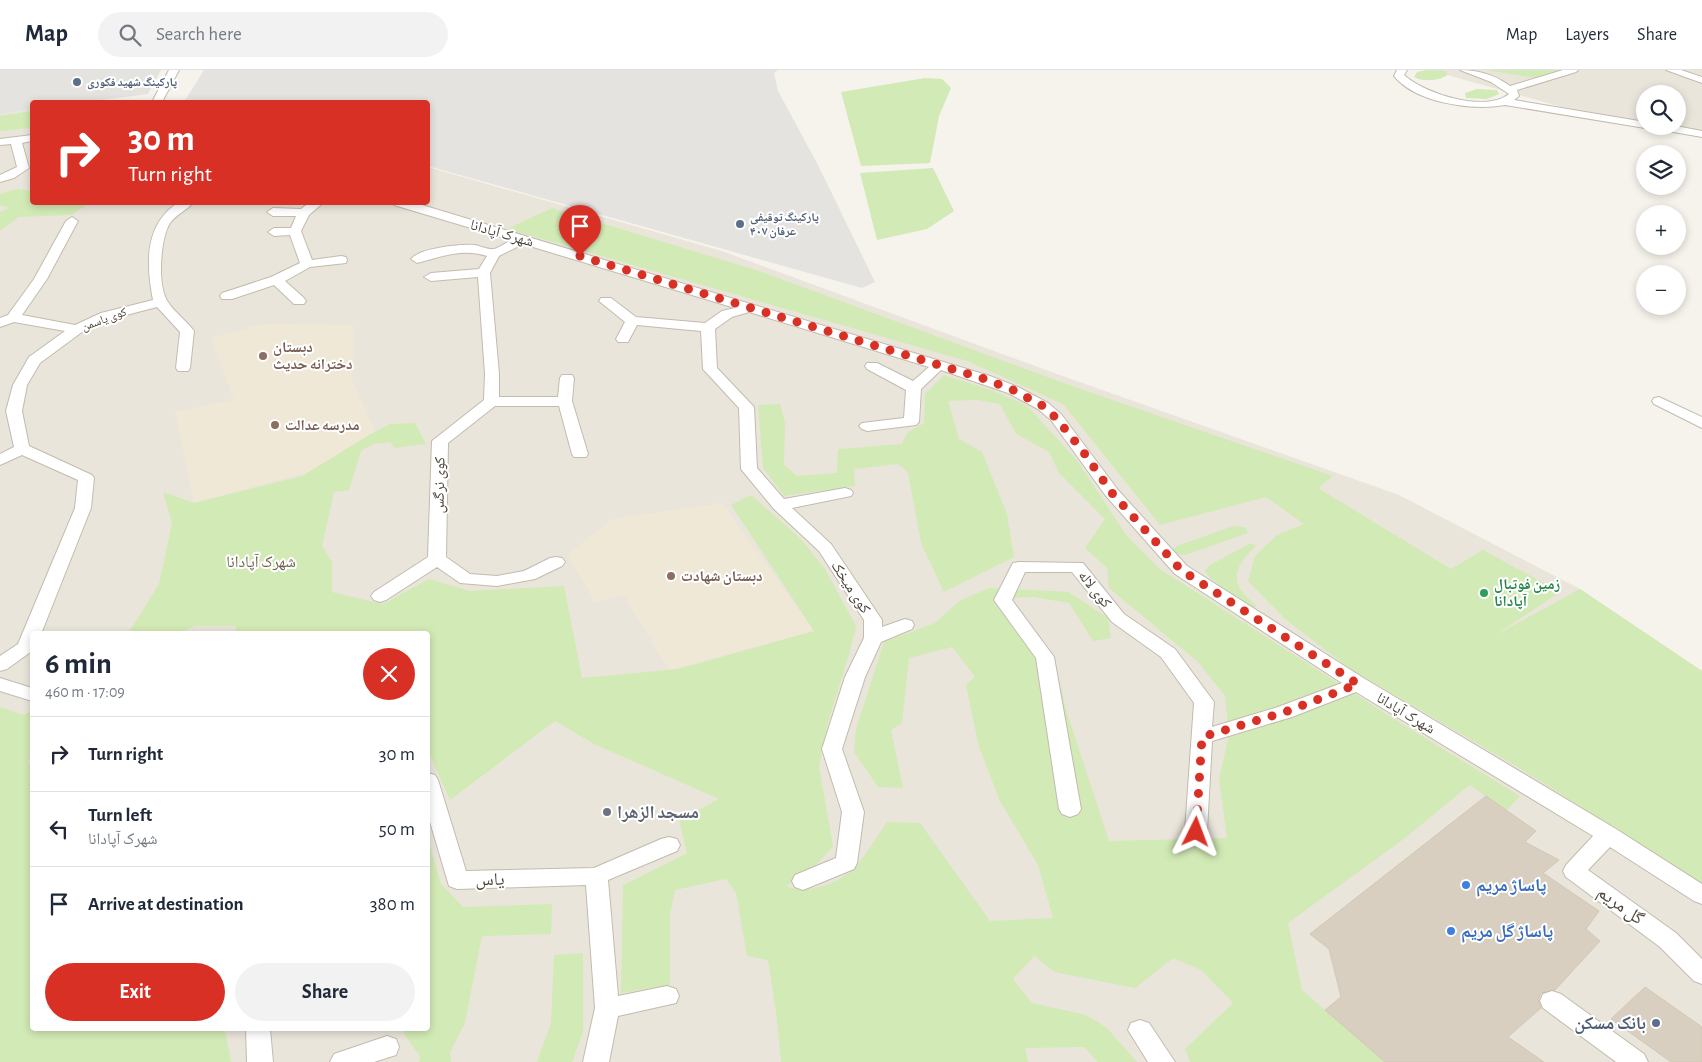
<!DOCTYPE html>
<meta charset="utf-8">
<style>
:root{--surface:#fff;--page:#f2f2f3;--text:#1f2937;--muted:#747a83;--line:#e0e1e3;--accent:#d93025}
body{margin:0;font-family:"Alegreya Sans","Noto Naskh Arabic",sans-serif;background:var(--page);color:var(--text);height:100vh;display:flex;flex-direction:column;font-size:19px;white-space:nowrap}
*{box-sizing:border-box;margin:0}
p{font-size:16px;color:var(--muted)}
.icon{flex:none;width:28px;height:28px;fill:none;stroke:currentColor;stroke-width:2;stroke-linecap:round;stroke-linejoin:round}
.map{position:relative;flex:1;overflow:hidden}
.panel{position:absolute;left:30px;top:561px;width:400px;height:400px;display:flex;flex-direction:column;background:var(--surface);border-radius:5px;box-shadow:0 2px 8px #0003}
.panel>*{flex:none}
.hud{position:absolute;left:30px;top:30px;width:400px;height:105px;border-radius:5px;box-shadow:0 2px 8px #0003;background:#d93025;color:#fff;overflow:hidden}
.fabs{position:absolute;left:1636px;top:15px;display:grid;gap:10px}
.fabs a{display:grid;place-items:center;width:50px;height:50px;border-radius:50%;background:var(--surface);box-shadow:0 2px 8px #0003;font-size:25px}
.pin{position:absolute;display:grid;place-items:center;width:42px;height:42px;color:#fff;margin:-51px -21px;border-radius:50% 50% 50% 0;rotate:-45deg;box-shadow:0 0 5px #0007}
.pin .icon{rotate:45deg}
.me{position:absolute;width:55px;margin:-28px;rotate:3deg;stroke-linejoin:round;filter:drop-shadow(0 0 4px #0008)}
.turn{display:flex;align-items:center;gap:18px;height:105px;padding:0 15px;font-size:22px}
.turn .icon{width:65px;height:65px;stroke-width:2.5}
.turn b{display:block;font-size:35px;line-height:42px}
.round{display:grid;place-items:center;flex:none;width:52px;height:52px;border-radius:26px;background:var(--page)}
.summary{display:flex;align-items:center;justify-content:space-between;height:85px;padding:0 15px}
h1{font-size:30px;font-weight:700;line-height:38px}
.button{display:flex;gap:10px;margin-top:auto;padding:10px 15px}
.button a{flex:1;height:58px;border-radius:30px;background:var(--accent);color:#fff;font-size:20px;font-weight:700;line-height:58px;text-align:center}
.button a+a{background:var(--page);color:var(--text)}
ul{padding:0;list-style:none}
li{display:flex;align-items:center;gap:15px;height:75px;padding:0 15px;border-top:1px solid var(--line)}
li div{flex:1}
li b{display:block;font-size:19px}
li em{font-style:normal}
header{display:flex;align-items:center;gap:30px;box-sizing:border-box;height:70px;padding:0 25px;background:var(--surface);border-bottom:1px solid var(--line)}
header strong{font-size:24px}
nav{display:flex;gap:28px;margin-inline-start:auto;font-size:18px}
.search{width:350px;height:45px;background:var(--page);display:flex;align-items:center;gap:12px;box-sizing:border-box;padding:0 18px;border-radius:28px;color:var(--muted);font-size:19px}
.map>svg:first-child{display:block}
.residential{fill:#eae5da;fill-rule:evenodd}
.education{fill:#efe8d6}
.green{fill:#d2eab5}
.parking{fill:#e5e3e0}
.building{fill:#d8cfc1;stroke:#d3c7b4}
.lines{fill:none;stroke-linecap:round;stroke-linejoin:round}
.street-casing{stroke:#c2bbae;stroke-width:2}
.street{fill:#fff;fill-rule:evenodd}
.route{stroke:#d93025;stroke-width:9;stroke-dasharray:0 16.2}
.service-dot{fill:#5c6f8a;stroke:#fff;stroke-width:2}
.education-dot{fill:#8d6e63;stroke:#fff;stroke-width:2}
.leisure-dot{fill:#2e9e5b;stroke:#fff;stroke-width:2}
.worship-dot{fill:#6b7280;stroke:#fff;stroke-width:2}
.shop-dot{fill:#3f7fe0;stroke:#fff;stroke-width:2}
.labels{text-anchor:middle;stroke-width:4;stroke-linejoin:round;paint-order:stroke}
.far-service-label{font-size:12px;font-weight:bold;fill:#4e5e75;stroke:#fff;text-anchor:start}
.far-street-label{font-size:12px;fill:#4b4439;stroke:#fff}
.street-label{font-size:15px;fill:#4b4439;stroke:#fff}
.education-label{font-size:15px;font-weight:bold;fill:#785e54;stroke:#fff;text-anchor:start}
.leisure-label{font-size:15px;font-weight:bold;fill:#27864d;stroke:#fff;text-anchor:start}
.neighbourhood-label{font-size:16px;fill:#6e6250;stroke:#fff}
.near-worship-label{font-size:18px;font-weight:bold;fill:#5b616d;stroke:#fff;text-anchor:start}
.near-street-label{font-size:18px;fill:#4b4439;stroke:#fff}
.near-shop-label{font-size:18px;font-weight:bold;fill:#366cbe;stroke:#fff;text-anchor:start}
.near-service-label{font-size:18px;font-weight:bold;fill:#4e5e75;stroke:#fff;text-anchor:end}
</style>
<header>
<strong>Map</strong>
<div class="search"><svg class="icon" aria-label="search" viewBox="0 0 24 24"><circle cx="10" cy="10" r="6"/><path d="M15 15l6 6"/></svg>Search here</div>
<nav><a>Map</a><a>Layers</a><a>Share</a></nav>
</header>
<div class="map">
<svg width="1702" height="992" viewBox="0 0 1702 992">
<rect width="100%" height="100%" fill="#f6f3ec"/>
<g class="residential">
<path d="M1429,0h273v67l-75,-12zM1645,24h33v32h-33z"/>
<path d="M32,40v92h396v-35l294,84 335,123 342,121 181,94 122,82v391h-1702v-948zM32,564h396v395h-396z"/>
</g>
<g class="education">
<path d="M263,254l90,1 1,43 -3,9 24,55 -66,40 -115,31 -19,-91 59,-12 -23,-62z"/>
<path d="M722,433l92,128 -145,39 -45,-75 -29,7 -27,-47 44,-36z"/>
</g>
<g class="green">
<path d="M1426,0l20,1 1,4c-8,6 -24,7 -33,2l3,-5z"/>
<path d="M1486,0h73l-23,8z"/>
<path d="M925,8l17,1 9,9 -12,28 -9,47 -69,3 -20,-74z"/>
<path d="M1477,19l20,1 2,4 -12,5 -21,-1 -1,-5z"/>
<path d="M32,41v17l-32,3v-15z"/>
<path d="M933,98l21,43 -27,18 -50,11 -17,-67z"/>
<path d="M17,119l15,2v11l57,1 -18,12 -52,2 -19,14v-19l9,-4 -9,-3v-11z"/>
<path d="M552,138l207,63 313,115 261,90 -15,12 133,81 32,-19 77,42 -66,44 86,-47 122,82v212l-178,-112 -175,-103 -64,-49 -37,-38 7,-25 22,-21 27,-11 -38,-27 -106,28 -97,-121 -96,-43 -460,-132z"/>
<path d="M944,305l47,15 35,15 50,54 51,77 33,33 231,148 129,79 -14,15 -36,-26 -69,56 -113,82 14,67 83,72h-195l-5,-13 48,-46 -32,-33 -28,-12 -38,30 -80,-16 -21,-16 -21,23 19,24 54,12 20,12 31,35h-39l-14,-15 -59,1 3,14h-247l-4,-43 -9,-59 -21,-4 -11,-63 -10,-14 -51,11 -5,24v71l-49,8 2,-108 64,-32 -8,-33 40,-21 -125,-55 -39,-23 -105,79 -22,-49v-117h-193l1,-8h-41l-18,8h-49l31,-50 13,-61 -9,-31 31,11 108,-27 67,-41 21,-11 25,-1 11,21 -31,4 -5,-6 -17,2 -12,7 -12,39 -15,2 -12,54 10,16v30l51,12 46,-25 41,12 94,-5 18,92 96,-9 136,-38 -83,-126 20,-10 49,43 25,31 31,57 -6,25 -23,75 -8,40 14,81 -21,22 -26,17c24,8 51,-1 69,-19 12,-13 22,-31 32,-45l33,1 70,98 63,-3 -15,-53 -38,-64 -21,-54 -13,-62 9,-8 -23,-30 -43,11 -7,65 -11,7 12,58 -25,-1 -24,-35 2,-23 28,-87 51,-19 24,-22 30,-13 80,4 39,26 3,20 -18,3 -24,-38 -36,-6 -22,1 26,66 19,2 11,47 42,128 118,-3 -8,-59 10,-44 -4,-39 -27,-34 -89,-74 -2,-20 -22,-20 20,-29 -46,-46 -10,-21 -33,-18 -16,-30 -23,-4 -29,1 11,38 23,13 25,62 7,43 -70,35 -23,-49 -13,-71 -10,-8 -44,5 1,17 -71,10 -21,-28 -5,-63 22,-1 5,19 -1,42 13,11 40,-3 1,-24 64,-5 5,-11 17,-10 1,-29z"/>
<path d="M1233,456l12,1 3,6 -63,22 -9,-1 -4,-4 5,-4z"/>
<path d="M1251,473l5,3c-24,23 -28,37 1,60l-7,3 -40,-31 -5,-7 5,-6z"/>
<path d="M0,637l24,8 8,-5v47l-5,4 5,7v261h193l6,33h-231z"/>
<path d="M428,768l13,46 22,23 89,-3 -1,30 -69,2 -17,87 -15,29 1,10h-32l1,-6 -16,-22v-5h24z"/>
<path d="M583,883v79l-11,30h-35l14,-39 3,-68z"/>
</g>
<g class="parking">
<path d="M0,0h161l-13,24 -63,8h-53v8l-32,4z"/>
<path d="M204,0h574l-4,3 4,18 40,74 57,117 -13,6 -434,-122v-64h-244z"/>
</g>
<g class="building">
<path d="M1486,726l50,35 -11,11 34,18 -16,13 56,38 -13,18 14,12 -45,49 -14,3 -3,7 3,8 -33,29 36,25h-159l-60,-52 16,-13 -12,-48 -19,-15z"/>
<path d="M1645,917l57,40v35h-31l-60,-43z"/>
</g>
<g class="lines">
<g class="street-casing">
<g id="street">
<path d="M169,0h10l-17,32h-10z"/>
<path d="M1397,0h10l-3,5c21,19 81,38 105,19l-18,-12 -31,-12c19,0 35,5 50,16l53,-16h15l-2,2 -59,18 2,6 -5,4 131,22v4h4l-4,2 -140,-23c-33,6 -89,-2 -111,-29z"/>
<path d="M1666,0h15l21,7v6z"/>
<path d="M1651,56h25l26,5v6l-46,-8z"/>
<path d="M32,65v6l-10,2 7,25 -15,10 -14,4v-7l17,-8 -6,-23 -11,1v-6z"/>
<path d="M179,132h15c-7,8 -17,12 -24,21 -10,16 -13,64 -2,79 7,11 18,18 26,29l-4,37 -2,3h-10l-2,-3 4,-36 -23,-25 -46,12 -29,13 -42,31 -13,22 -5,26 7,35 63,29 2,3 -3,30 -50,126h-9v17l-25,18 -7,2v-15l18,-12 57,-136 3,-28 -56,-25 -22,10v-11l14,-7 -8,-36 7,-26 16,-28 36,-26 -51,-9 -14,5v-9l8,-3 26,-36 32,-58 6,-4 6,4 -31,58 -25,36 53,10 26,-12 52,-13c-7,-36 -9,-76 26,-98z"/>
<path d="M310,132h14l-15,13 -8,16 11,29 29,-4 5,1 1,3 -1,3 -36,4 -25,14 19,17 2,3 -2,3h-10l-20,-19 -42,14h-10l-2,-3 2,-3 49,-16 29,-14 -10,-28 -16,1 -6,-4 6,-4h17l5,-12h-23l-6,-4 6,-4 28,1z"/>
<path d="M392,132h20l578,174 28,11 30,16 13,11 57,76 69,76 178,113 251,150 86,55v20l-8,-3 -84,-54 -22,23 88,63 26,26v25l-8,-3 -34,-34 -94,-70 -3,-6 3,-6 27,-29 -237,-144 -64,25 -80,24 -5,90 -3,6 -8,2 -8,-2 -3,-6 9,-128 -33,-46 -49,-35 -40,-50h-47l-13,28 42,57 27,152 -3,5 -8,3 -8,-3 -3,-5 -23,-151 -42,-58 19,-37 6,-1 64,1 41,51 51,35 39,53 -2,25 66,-20 64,-24 -167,-109 -69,-78 -55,-76 -13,-11 -30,-16 -67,-23 -20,19 -2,33 -3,3 -49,6 -5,-2 -3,-3 3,-3 42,-5 2,-28 -39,-21 -2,-3 2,-3h10l36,18 16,-14 -180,-55 -17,5 -17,12 2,39 37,39 3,61 27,31 61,-11 6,2 2,3 -2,3 -59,12 39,36 51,76v7l23,-8 7,2 2,4 -2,4 -31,13 -16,35 -23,72 22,63 -7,51 -3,6 -51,21 -8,-3 -3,-6 3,-6 41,-17 6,-46 -20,-63 23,-72 19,-39v-18l-45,-69 -45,-42 -33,-40 -2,-61 -36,-39 -2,-38 -64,-6 -9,17h-10l-2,-3 9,-17 -26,-21 2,-3h10l25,19 69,6 17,-12 13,-3 -212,-64 -24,12 -9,17 9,101v23h59l2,-19 2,-3h10l2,3 -2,23 16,53 -2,3h-12l-2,-3 -13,-48h-64l-47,37 -2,114 24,17 27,2 27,-5 26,-13 6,-1 6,1 3,4 -3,4 -27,13 -38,7 -37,-3 -23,-16 -51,33 -6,2 -6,-2 -3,-4 3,-4 54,-35 4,-116 52,-41 1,-26 -7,-97 -47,4 -7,-4 7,-4 48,-4 8,-13c-26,-8 -46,1 -70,7l-6,-4c9,-11 49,-15 64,-14 5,1 14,5 19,4 5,-1 12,-6 17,-9l-117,-35z"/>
<path d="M1659,327l43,20v11l-48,-24 -2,-3 2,-3z"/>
<path d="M0,608l32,10v13l-32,-10z"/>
<path d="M428,703l7,2 3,5 28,91 128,-3 67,-29 8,-2 8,2 3,6 -3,6 -69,29 10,116 49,-10 9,3 3,7 -3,7 -58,13 -9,46h-26l12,-54 -9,-123 -129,4 -8,-3 -21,-71z"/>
<path d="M1552,921l9,3 83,60 4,8h-32l-73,-54 -3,-7 3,-7z"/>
<path d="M1140,950l9,3 26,39h-27l-20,-32 3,-7z"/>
<path d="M246,959h24l3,33h-26z"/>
<path d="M387,966l9,3 3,8 -3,8 -22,7h-44l4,-8z"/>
</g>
</g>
<use href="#street" class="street"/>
</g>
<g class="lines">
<path class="route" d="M580,186l405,123 28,11 30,16 13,12 26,32 30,43 69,77 177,114 -73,28 -83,25 -6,95"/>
</g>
<g class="service-dot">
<circle cx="77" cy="12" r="5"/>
<circle cx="740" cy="154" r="5"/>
<circle cx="1656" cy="953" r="5"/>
</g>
<g class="education-dot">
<circle cx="263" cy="286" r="5"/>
<circle cx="275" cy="355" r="5"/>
<circle cx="671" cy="506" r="5"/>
</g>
<circle class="leisure-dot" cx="1484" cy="523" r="5"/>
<circle class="worship-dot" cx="607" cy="742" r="5"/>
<g class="shop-dot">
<circle cx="1466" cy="815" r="5"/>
<circle cx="1451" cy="861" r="5"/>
</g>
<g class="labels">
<g class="far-service-label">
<text x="87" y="16">پارکینگ شهید فکوری</text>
<text x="750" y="151">پارکینگ توقیفی<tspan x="750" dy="14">عرفان ۴۰۷</tspan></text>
</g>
<g class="far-street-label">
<text transform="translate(104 249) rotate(-20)" y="4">کوی یاسمن</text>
</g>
<g class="street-label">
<text transform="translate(502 163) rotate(16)" y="5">شهرک آپادانا</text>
<text transform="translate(439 415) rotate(-89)" y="5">کوی نرگس</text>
<text transform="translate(851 517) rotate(57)" y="5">کوی میخک</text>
<text transform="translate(1095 519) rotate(51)" y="5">کوی لاله</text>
<text transform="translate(1406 643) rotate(31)" y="5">شهرک آپادانا</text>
</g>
<g class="education-label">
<text x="273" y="282">دبستان<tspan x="273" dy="17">دخترانه حدیث</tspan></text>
<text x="285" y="360">مدرسه عدالت</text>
<text x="681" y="511">دبستان شهادت</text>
</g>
<g class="leisure-label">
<text x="1494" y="519">زمین فوتبال<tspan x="1494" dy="17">آپادانا</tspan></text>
</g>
<g class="neighbourhood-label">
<text x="261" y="497">شهرک آپادانا</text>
</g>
<g class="near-worship-label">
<text x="617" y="748">مسجد الزهرا</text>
</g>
<g class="near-street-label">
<text transform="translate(490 809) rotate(-1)" y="6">یاس</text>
<text transform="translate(1621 835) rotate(36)" y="6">گل مریم</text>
</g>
<g class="near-shop-label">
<text x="1476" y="821">پاساژ مریم</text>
<text x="1461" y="867">پاساژ گل مریم</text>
</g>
<g class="near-service-label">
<text x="1646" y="959">بانک مسکن</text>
</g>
</g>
</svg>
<div class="fabs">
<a><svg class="icon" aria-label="search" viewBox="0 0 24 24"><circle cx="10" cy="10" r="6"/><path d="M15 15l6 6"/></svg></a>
<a><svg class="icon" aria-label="layers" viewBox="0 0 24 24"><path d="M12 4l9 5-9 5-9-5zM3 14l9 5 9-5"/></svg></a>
<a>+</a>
<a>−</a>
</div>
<div class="pin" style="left:580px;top:186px;background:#d93025"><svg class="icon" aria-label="arrive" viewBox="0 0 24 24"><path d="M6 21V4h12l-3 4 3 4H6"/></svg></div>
<svg class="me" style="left:1196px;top:762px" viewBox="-20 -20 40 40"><path d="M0-17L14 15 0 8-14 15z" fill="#d93025" stroke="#fff" stroke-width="4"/></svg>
<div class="hud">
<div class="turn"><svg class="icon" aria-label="right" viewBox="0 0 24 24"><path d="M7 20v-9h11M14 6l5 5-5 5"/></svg><div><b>30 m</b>Turn right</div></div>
</div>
<section class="panel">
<div class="summary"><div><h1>6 min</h1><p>460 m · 17:09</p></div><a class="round" style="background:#d93025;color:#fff"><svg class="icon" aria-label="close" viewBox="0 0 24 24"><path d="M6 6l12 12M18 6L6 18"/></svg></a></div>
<ul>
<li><svg class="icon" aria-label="right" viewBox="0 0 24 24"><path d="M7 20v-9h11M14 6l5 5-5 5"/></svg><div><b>Turn right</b></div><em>30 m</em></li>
<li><svg class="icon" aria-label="left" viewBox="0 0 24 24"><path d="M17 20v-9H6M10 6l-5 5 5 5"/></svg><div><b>Turn left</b><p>شهرک آپادانا</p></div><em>50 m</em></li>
<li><svg class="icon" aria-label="arrive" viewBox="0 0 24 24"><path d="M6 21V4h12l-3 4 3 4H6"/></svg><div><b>Arrive at destination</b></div><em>380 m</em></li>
</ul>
<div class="button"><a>Exit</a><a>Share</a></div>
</section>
</div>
